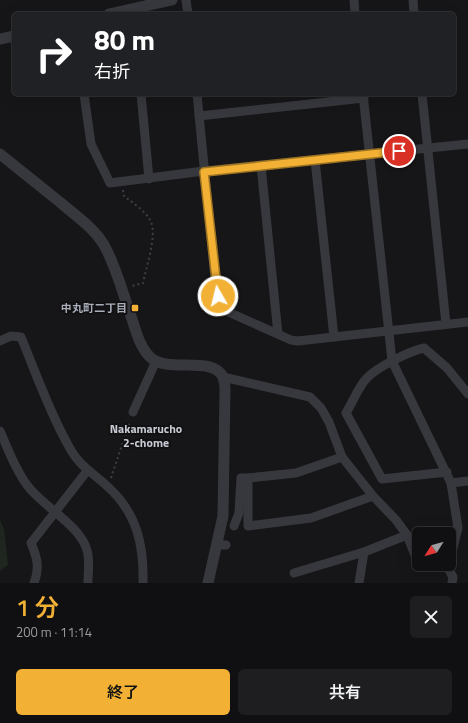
<!DOCTYPE html>
<html lang="ja">
<meta charset="utf-8">
<style>
:root{--surface:#101012;--page:#1e1e20;--text:#f1f3f6;--muted:#9c9d9f;--line:#303032;--accent:#f2b134}
body{margin:0;font-family:"Titillium Web","Noto Sans JP",sans-serif;background:var(--page);color:var(--text);height:100vh;display:flex;flex-direction:column;font-size:15px;white-space:nowrap}
*{box-sizing:border-box;margin:0}
p{font-size:13px;color:var(--muted)}
.icon{flex:none;width:22px;height:22px;fill:none;stroke:currentColor;stroke-width:2;stroke-linecap:round;stroke-linejoin:round}
.map{position:relative;height:583px;overflow:hidden}
.drawer{display:flex;flex-direction:column;background:var(--surface);flex:1}
.drawer>*{flex:none}
.banner{position:absolute;left:12px;top:12px;width:444px;height:84px;border-radius:6px;box-shadow:0 4px 16px #0002,0 0 0 1px var(--line);background:#202124;color:#fff;overflow:hidden}
.needle{width:26px;rotate:233deg}
.buttons{position:absolute;left:412px;top:527px;display:grid;gap:8px}
.buttons a{display:grid;place-items:center;width:44px;height:44px;border-radius:6px;background:var(--surface);box-shadow:0 4px 16px #0002,0 0 0 1px var(--line);font-size:20px}
.pin{position:absolute;display:grid;place-items:center;width:34px;height:34px;color:#fff;margin:-17px;border:2px solid #fff;border-radius:50%;box-shadow:0 1px 4px #0007}
.me{position:absolute;width:44px;margin:-22px;rotate:352deg;stroke-linejoin:round;filter:drop-shadow(0 0 3px #0008)}
.turn{display:flex;align-items:center;gap:14px;height:84px;padding:0 16px;font-size:18px}
.turn .icon{width:52px;height:52px;stroke-width:2.5}
.turn b{display:block;font-size:28px;line-height:34px}
.round{display:grid;place-items:center;flex:none;width:42px;height:42px;border-radius:6px;background:var(--page)}
.headline{display:flex;align-items:center;justify-content:space-between;height:68px;padding:0 16px}
h1{font-size:24px;font-weight:600;line-height:30px;color:var(--accent)}
.cta{display:flex;gap:8px;margin-top:auto;padding:8px 16px}
.cta a{flex:1;height:46px;border-radius:6px;background:var(--accent);color:#111;font-size:16px;font-weight:600;line-height:46px;text-align:center}
.cta a+a{background:var(--page);color:var(--text)}
.map>svg:first-child{display:block}
.green{fill:#1e261f}
.lines{fill:none;stroke-linecap:round;stroke-linejoin:round}
.path{stroke:#3d3f44;stroke-width:2;stroke-dasharray:2 3;stroke-linecap:butt}
.minor{stroke:#37383d;stroke-width:9}
.tertiary{stroke:#37383d;stroke-width:11}
.route-casing{stroke:#9d7322;stroke-width:10}
.route{stroke:#f2b134;stroke-width:7}
.poi-dot{fill:#f2b134;stroke:#111113;stroke-width:1.5}
.labels{text-anchor:middle;stroke-width:4;stroke-linejoin:round;paint-order:stroke}
.poi-label{font-size:11px;font-weight:bold;fill:#a8adb8;stroke:#111113;text-anchor:end}
.neighbourhood-label{font-size:12px;font-weight:bold;fill:#c9ccd4;stroke:#111113}
</style>
<div class="map">
<svg width="468" height="583" viewBox="0 0 468 583">
<rect width="100%" height="100%" fill="#161618"/>
<path class="green" d="M0,520l4,9 4,36 -8,6z"/>
<g class="lines">
<g class="path">
<path d="M123,190l1,6c9,7 22,15 27,26 6,14 -5,46 -8,61l-11,3"/>
<path d="M111,478l19,-57"/>
</g>
<g class="minor">
<path d="M186,0l2,14"/>
<path d="M354,0l1,14"/>
<path d="M413,0l1,14"/>
<path d="M84,94l7,50 19,39 94,-12 264,-27"/>
<path d="M141,94l8,85"/>
<path d="M197,94l19,195 4,15 6,7 65,29 7,1 170,-19"/>
<path d="M363,94l29,267 59,122 7,45 -10,40 5,9 -1,6"/>
<path d="M422,94l24,230"/>
<path d="M199,116l165,-18"/>
<path d="M315,160l19,177"/>
<path d="M261,166l17,168"/>
<path d="M0,341l11,-5 10,1c14,34 28,74 46,106 12,24 23,27 41,44 29,26 36,58 35,96"/>
<path d="M223,377l87,20 11,11 8,14 13,35 31,39 23,24 11,15 -43,17 -5,31"/>
<path d="M133,412l23,-51"/>
<path d="M0,431c8,18 15,38 27,54 16,22 52,39 60,65 3,10 1,22 1,33"/>
<path d="M342,457l-46,16 -48,5v48l63,-8 62,-22"/>
<path d="M447,472l-65,7 -36,-66c7,-11 12,-26 21,-35 10,-11 43,-27 57,-30l23,20 21,26"/>
<path d="M451,483l17,-2"/>
<path d="M234,526l5,-13 2,-35h7"/>
<path d="M407,535l12,30 29,3"/>
<path d="M218,545h8"/>
<path d="M294,573l70,-21"/>
<path d="M34,583c6,-15 3,-26 -3,-40l56,-72"/>
</g>
<g class="tertiary">
<path d="M109,14l63,-14"/>
<path d="M0,39l14,-3"/>
<path d="M0,154c20,16 41,33 61,49 15,13 33,25 43,42 13,23 19,50 28,74 4,13 8,28 18,38 18,17 62,-2 73,20 1,3 2,8 2,12l-2,127 -15,67"/>
</g>
</g>
<g class="lines">
<g class="route-casing">
<path id="route" d="M218,296l-14,-124 195,-21"/>
</g>
<use href="#route" class="route"/>
</g>
<rect class="poi-dot" x="131" y="304" width="8" height="8" rx="2"/>
<g class="labels">
<g class="poi-label">
<text x="127" y="312">中丸町二丁目</text>
</g>
<g class="neighbourhood-label">
<text x="146" y="433">Nakamarucho<tspan x="146" dy="14">2-chome</tspan></text>
</g>
</g>
</svg>
<div class="buttons">
<a><svg class="needle" viewBox="-14 -14 28 28"><path d="M0-13l5 13h-10z" fill="#e53935"/><path d="M0 13l5-13h-10z" fill="#9c9d9f"/></svg></a>
</div>
<div class="pin" style="left:399px;top:151px;background:#d93025"><svg class="icon" aria-label="arrive" viewBox="0 0 24 24"><path d="M6 21V4h12l-3 4 3 4H6"/></svg></div>
<svg class="me" style="left:218px;top:296px" viewBox="-20 -20 40 40"><circle r="17" fill="#f2b134" stroke="#fff" stroke-width="3"/><path d="M0-11L8 9 0 5-8 9z" fill="#fff"/></svg>
<div class="banner">
<div class="turn"><svg class="icon" aria-label="right" viewBox="0 0 24 24"><path d="M7 20v-9h11M14 6l5 5-5 5"/></svg><div><b>80 m</b>右折</div></div>
</div>
</div>
<section class="drawer">
<div class="headline"><div><h1>1 分</h1><p>200 m · 11:14</p></div><a class="round"><svg class="icon" aria-label="close" viewBox="0 0 24 24"><path d="M6 6l12 12M18 6L6 18"/></svg></a></div>
<div class="cta"><a>終了</a><a>共有</a></div>
</section>
